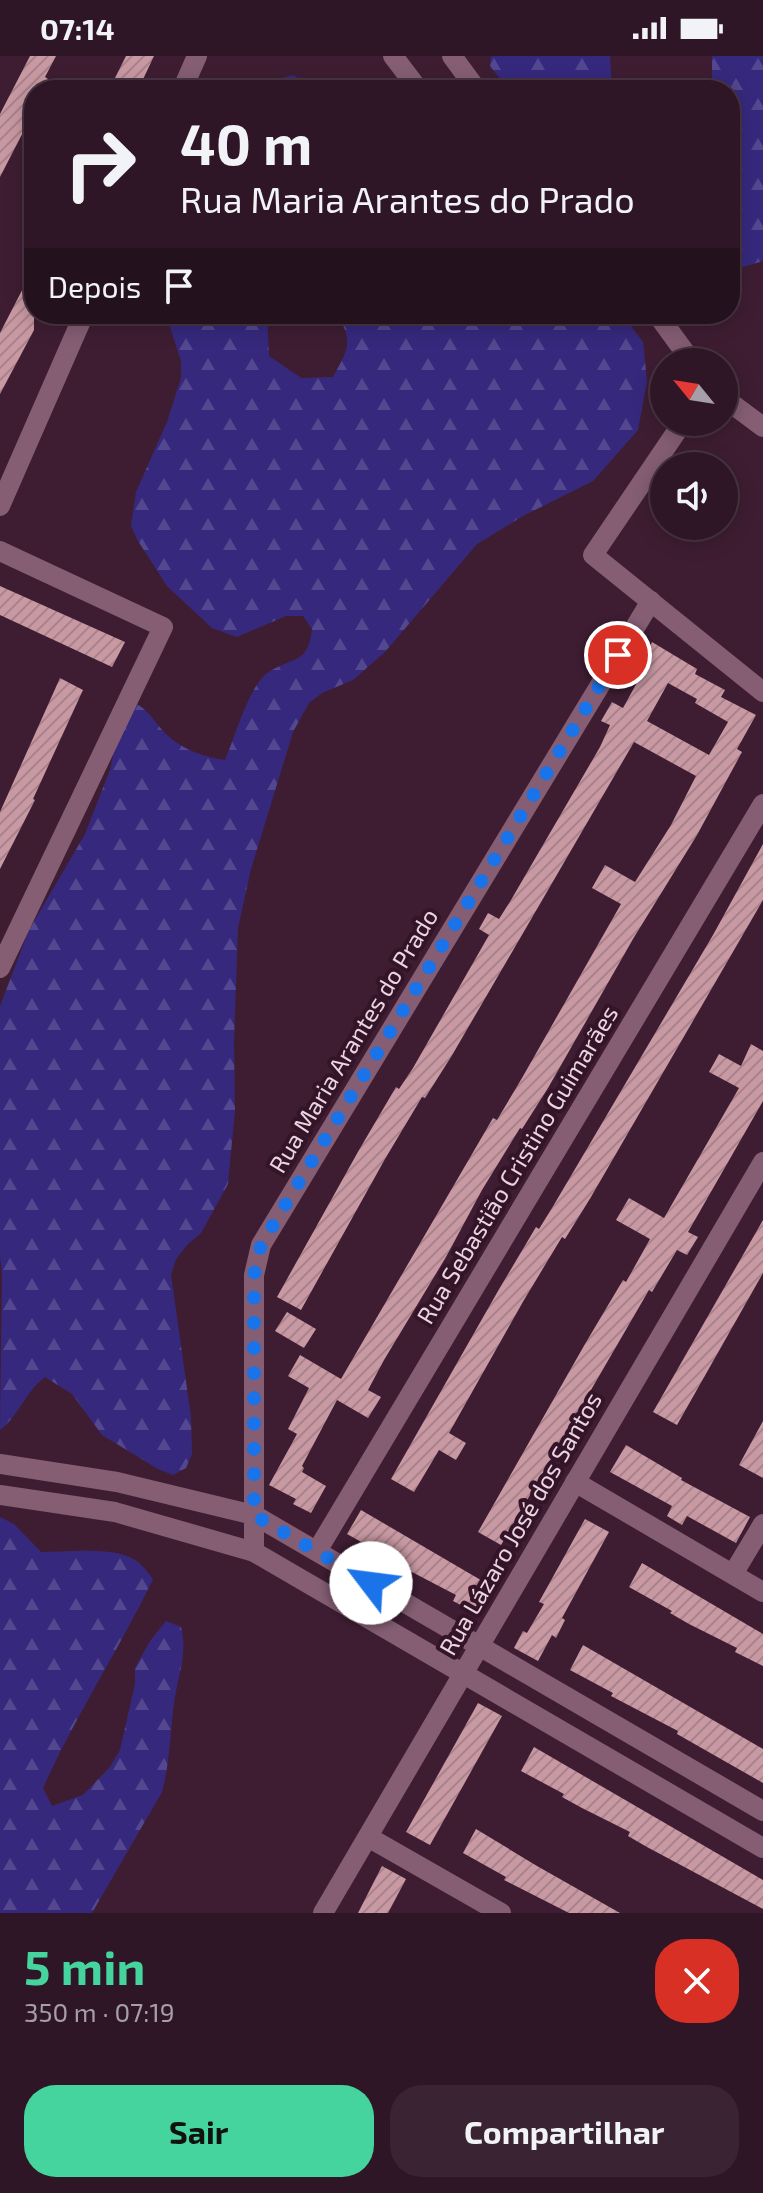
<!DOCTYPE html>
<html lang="pt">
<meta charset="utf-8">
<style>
:root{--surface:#2e1626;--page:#3a2332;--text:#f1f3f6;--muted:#a79fa7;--line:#493543;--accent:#46d49e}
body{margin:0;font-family:"Exo 2",sans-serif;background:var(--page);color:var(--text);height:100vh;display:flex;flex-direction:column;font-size:30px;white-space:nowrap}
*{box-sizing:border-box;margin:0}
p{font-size:26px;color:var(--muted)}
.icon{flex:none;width:44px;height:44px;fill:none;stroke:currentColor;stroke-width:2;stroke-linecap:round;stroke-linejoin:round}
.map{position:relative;height:1857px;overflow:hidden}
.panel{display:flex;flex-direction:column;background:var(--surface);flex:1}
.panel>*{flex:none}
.guide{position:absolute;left:24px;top:24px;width:716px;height:244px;border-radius:32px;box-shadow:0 4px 20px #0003,0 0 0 2px var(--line);background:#2e1626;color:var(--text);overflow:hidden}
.needle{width:52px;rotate:300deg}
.fabs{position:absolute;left:650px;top:292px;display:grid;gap:16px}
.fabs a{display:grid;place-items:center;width:88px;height:88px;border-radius:50%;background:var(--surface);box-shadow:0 4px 20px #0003,0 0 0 2px var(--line);font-size:40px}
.pin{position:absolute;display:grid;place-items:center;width:68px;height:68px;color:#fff;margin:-34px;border:4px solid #fff;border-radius:50%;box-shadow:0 2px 8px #0007}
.me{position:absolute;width:88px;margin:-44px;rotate:300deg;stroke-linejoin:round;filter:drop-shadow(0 0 6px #0008)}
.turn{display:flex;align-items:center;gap:28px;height:168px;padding:0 24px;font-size:36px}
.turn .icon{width:104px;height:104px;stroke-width:2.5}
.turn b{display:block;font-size:56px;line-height:68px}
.then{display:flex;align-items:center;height:76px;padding:0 24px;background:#0003;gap:16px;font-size:30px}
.round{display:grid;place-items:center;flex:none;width:84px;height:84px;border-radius:32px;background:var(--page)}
.overview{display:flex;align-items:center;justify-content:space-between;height:136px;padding:0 24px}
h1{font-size:48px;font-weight:700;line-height:60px;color:var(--accent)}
.action{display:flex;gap:16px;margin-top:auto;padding:16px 24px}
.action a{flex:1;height:92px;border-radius:32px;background:var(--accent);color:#111;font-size:32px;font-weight:700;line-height:92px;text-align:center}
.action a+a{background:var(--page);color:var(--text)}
.status{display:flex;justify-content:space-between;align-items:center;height:56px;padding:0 40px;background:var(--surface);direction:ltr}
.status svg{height:22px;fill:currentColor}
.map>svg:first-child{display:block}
.forest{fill:url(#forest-firs)}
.building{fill:url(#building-hatch);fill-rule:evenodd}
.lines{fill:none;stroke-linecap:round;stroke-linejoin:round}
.street{stroke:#855e74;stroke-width:20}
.route{stroke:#1a73e8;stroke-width:14;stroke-dasharray:0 25.2}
.labels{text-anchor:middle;stroke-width:8;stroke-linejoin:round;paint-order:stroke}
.street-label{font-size:24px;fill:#ebd5e1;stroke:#331428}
</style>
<div class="status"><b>07:14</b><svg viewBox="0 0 49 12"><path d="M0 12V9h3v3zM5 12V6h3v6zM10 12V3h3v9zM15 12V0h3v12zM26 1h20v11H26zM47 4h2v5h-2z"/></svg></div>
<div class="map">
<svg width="763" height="1857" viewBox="0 0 763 1857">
<defs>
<pattern id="forest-firs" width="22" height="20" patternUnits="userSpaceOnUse" patternTransform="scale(2)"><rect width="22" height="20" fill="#36297d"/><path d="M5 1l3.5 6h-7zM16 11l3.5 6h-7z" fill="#53478f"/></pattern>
<pattern id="building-hatch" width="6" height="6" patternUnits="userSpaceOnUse" patternTransform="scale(2)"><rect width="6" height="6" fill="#c999a3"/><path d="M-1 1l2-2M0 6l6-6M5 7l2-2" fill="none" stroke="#a8838b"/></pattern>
</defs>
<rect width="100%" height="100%" fill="#3e1d32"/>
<g class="forest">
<path d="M491,0h119l2,34h-103l-19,-24z"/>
<path d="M712,0h51v205l-33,10v-181h-18z"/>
<path d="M293,19l13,8 2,7h-43l11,-10z"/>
<path d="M166,258h101l2,42 32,22 32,-1c15,-28 21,-34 4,-63h285l21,28 4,39 -9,49 -45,51 -70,35 -46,28 -92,108 -32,28 -31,13 -13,10 -16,29 -42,137 -13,59 -4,113 1,69 -7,74 -27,49 -13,11 -12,15 -5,16 20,142 1,37 -6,14 -13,7 -15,-6 -56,-34 -30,-41 -27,-17c-19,14 -28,41 -45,53l2,-154 -2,-21v-249l29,-76 56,-96 25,-64 8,-37 17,-30c12,7 15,12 23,22 17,22 41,31 67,35 10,-23 23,-71 41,-86 24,-18 42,-7 46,-45l-9,-13h-17l-49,21 -25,-9 -45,-42 -29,-45 -7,-15 5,-34 31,-70 14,-44v-17z"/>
<path d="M0,1461l14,7 27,28c24,0 74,-6 94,8 7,4 13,13 18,19 -34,71 -78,137 -110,209l9,18 31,-11 27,-28 10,-17 15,-66v-16l15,-27 16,-20 15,6c7,27 -3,48 -7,76 -4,30 -4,59 -12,89l-70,121h-92z"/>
</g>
<g class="building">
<path d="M30,0h26l-11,21 3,2 -6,11h-8v21l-34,66v-63z"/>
<path d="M126,0h28l-16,34h-29z"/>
<path d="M34,211v63l-34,64v-61z"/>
<path d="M0,530l125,56 -13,25 -112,-52z"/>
<path d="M652,586l45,27 -2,5 30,16 -4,7 35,18 -19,34 5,3 -45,83 -64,104 -85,149 -26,41 -2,-1 -38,62 -36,67 -62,103 -16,30 13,7 -13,21 -31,-18 -35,66 2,2 -2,4 24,14 -15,27 -18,-9 3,-5 -27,-14 28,-51 -9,-5 21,-41 -21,-12 12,-21 41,24 152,-261 4,2 25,-42 99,-174 -29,-16 13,-23 30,17 36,-57 25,-49 -62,-34 -183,315 -26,41 -3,-1 -37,62 -84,151 -24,-13 82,-147 37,-63 3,2 14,-21 76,-133 -10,-6 9,-16 11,6 12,-19 89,-153 10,-22 -9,-4 11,-19 11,6 22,-40 -5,-3zM668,627l29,16 -2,4 33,19 -19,33 -62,-34z"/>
<path d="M60,622l23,12 -50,109 2,1 -35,69v-57z"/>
<path d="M763,788v56l-172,297 -26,42 -3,-2 -38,63 -75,133 17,10 -10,17 -17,-10 -25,42 -23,-13 107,-188 38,-64 3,2 13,-21 161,-273z"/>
<path d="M751,988l12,7v50l-75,131 10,5 -11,18 -10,-5 -25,42 -3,-2 -148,255 -23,-13 107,-188 38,-64 3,2 24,-43 -34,-19 13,-22 35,20 75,-130 -30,-16 10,-18 22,12z"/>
<path d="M763,1164v53l-86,152 -24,-13z"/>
<path d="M287,1256l29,17 -12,19 -29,-17z"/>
<path d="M763,1365v57l-24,-13z"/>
<path d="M626,1389l56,33 -1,2 69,37 -14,26 -49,-27 -5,9 -15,-9 5,-10 -62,-34z"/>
<path d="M361,1454l130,76 -15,27 -23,-12 3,-6 -67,-35 1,-2 -43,-24z"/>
<path d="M585,1463l24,13 -47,86 3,2 -9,18 -4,-3 -14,26 -24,-13 9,-17 4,2 17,-29 -5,-2z"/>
<path d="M642,1507l121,71v32l-28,-14 2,-4 -48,-24 -19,-11 2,-2 -43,-24z"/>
<path d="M583,1589l180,104v34l-86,-49 1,-3 -67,-35 2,-3 -43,-23z"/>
<path d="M478,1647l24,13 -72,129 -24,-13z"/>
<path d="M534,1691l229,133v29l-116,-62 -19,-11 2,-4 -48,-24 -20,-11 2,-3 -43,-23z"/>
<path d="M476,1773l61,37 83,47h-51l-65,-33 2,-3 -43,-24z"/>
<path d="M382,1810l24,13 -18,34h-30z"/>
</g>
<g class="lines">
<g class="street">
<path d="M393,0l26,34"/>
<path d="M452,0l25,34"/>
<path d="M182,34l15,-34"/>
<path d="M657,258l35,48"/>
<path d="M724,342l39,29"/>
<path d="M683,366l-90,133 170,137"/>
<path d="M0,450l84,-192"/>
<path d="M0,495l163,76 -163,341"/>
<path d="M0,1408l117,18 137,33 509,296"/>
<path d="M575,1426l188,110"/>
<path d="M0,1439l115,17 139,40 509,296"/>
<path d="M317,1495l446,-747"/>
<path d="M254,1496v-277l7,-30 390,-644"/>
<path d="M733,1518l30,-50"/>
<path d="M368,1781l133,76"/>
<path d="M323,1857l440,-751"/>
</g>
</g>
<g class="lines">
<path class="route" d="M371,1527l-117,-68v-240l7,-30 357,-590"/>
</g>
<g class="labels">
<g class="street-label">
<text transform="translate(354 985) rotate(-59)" y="8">Rua Maria Arantes do Prado</text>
<text transform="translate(518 1109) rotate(-59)" y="8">Rua Sebastião Cristino Guimarães</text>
<text transform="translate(521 1468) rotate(-60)" y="8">Rua Lázaro José dos Santos</text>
</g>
</g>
</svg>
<div class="fabs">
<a><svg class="needle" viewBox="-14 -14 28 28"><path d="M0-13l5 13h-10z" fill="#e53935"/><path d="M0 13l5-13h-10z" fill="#a79fa7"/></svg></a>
<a><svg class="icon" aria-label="sound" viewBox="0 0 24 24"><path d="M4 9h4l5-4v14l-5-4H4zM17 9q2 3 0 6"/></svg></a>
</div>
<div class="pin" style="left:618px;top:599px;background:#d93025"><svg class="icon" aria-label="arrive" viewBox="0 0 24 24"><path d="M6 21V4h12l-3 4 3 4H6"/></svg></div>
<svg class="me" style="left:371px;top:1527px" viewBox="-20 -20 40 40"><circle r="19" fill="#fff"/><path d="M0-13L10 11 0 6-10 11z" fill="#1a73e8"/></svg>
<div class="guide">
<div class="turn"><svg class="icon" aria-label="right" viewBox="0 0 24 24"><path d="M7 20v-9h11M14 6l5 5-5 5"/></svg><div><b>40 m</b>Rua Maria Arantes do Prado</div></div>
<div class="then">Depois<svg class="icon" aria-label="arrive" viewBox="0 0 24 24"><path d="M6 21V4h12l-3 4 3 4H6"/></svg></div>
</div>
</div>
<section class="panel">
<div class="overview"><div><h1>5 min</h1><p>350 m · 07:19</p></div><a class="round" style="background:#d93025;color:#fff"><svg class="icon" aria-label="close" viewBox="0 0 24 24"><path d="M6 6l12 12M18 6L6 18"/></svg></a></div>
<div class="action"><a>Sair</a><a>Compartilhar</a></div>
</section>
